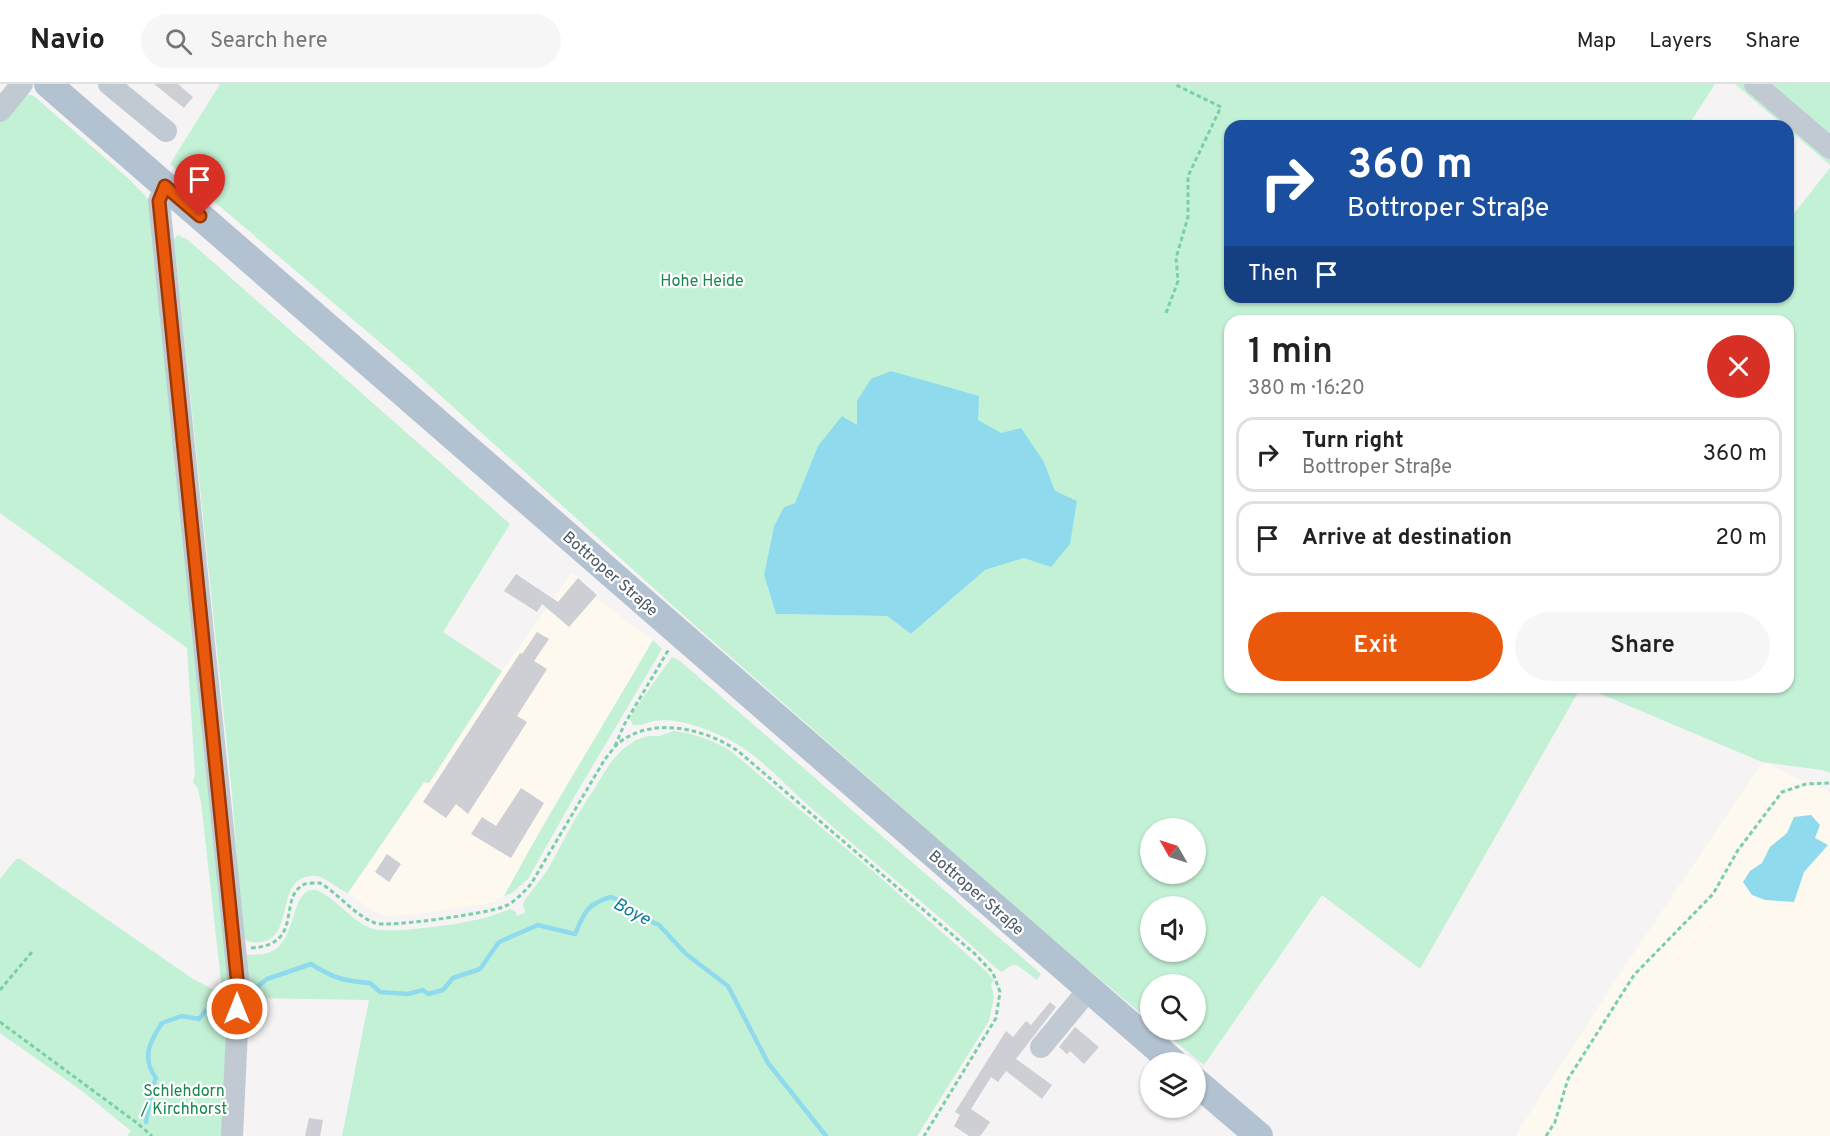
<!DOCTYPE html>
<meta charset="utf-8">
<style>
:root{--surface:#fff;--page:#f6f6f6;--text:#222;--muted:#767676;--line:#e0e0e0;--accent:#ea580c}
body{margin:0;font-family:Overpass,sans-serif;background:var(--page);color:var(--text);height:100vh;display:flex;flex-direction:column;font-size:22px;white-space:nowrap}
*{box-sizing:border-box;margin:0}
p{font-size:20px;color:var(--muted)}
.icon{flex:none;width:33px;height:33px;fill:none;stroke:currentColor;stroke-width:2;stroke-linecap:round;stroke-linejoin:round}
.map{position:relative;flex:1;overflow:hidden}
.panel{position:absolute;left:1224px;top:231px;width:570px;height:378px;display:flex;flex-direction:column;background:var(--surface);border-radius:18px;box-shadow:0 2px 4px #0004}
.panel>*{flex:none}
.banner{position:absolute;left:1224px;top:36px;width:570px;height:183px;border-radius:18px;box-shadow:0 2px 4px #0004;background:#1a4fa0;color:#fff;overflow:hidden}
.needle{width:39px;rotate:309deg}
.tools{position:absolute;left:1140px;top:734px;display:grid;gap:12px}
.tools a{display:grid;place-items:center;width:66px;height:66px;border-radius:50%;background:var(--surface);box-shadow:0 2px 4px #0004;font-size:30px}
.pin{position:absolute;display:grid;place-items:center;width:51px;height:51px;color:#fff;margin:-62px -26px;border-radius:50% 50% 50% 0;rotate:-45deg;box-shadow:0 0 6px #0007}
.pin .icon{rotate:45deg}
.me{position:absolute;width:66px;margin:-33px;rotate:0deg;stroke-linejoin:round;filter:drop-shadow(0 0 4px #0008)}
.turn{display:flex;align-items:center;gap:21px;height:126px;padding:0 24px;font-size:27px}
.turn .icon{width:78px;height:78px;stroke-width:2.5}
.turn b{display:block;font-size:42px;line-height:51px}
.then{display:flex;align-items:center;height:57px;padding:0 24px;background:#0003;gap:12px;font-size:22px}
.round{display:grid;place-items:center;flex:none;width:63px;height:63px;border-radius:32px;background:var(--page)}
.overview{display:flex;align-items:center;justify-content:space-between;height:102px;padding:0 24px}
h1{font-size:36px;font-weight:600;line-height:45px}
.button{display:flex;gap:12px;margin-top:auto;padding:12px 24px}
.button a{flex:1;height:69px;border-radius:36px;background:var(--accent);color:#fff;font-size:24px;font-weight:600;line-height:69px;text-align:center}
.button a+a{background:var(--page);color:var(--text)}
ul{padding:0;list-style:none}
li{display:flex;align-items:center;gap:18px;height:75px;margin:0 12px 9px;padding:0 12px;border:3px solid var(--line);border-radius:18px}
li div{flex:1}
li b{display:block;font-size:22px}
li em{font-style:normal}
header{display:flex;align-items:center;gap:36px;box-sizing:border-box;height:84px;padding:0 30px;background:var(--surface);border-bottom:2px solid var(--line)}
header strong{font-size:28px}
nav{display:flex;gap:33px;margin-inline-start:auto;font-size:21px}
.search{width:420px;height:54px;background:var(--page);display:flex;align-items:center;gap:15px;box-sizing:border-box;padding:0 21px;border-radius:33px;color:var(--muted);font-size:22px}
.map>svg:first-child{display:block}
.commercial{fill:#fdf9ef;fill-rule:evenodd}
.green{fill:#c3f1d5;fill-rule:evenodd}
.water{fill:#90daee}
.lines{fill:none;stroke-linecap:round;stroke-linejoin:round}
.stream{stroke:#90daee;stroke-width:4.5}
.building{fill:#cdcfd5}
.path{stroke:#7ad0a6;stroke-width:3;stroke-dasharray:4.5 3;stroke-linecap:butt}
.minor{stroke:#c1cad2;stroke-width:22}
.major{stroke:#b3c2d1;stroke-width:28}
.route-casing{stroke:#983908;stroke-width:15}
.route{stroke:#ea580c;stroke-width:10}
.labels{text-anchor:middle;stroke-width:4.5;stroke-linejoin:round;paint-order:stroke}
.park-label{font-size:16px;fill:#17864f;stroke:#fff}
.street-label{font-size:16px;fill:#4a5661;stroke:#fff}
.water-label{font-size:18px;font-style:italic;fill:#0c7c9b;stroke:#fff}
</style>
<header>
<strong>Navio</strong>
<div class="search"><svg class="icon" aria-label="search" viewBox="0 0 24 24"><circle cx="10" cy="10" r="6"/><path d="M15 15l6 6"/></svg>Search here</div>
<nav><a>Map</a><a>Layers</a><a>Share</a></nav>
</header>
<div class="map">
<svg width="1830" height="1052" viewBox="0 0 1830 1052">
<rect width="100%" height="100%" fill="#f5f3f3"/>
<g class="commercial">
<path d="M572,488l26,22 -2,4 57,42 -54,93 -52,84 -43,79 -8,6 -78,12 -31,2 -14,-5 -25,-18 76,-111 6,1 72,-112z"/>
<path d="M1762,678l68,30v344h-315l96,-149zM1794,733l21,21 13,7 -24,27 -10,30 -44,-31 12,-8 8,-16 17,-14z"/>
</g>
<g class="green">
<path d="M220,0h1495l-27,42h-458v171h558v-76l42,-53v605l-8,-3 -60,-8 -178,-75h204v-366h-558v366h351l-161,282 -98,-74 -118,170 -44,-36h36v-45h-46v37l-104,-87 -355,-312 -281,-254 -240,-204zM977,336l67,42 11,29 -31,67 -39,12 -74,64 -24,-18 -111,-2 -12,-39 10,-49 10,-19 11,-4 62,-77zM1150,744h46v45h-46zM1150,822h46v45h-46z"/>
<path d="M1735,0h95v81l-42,-36v-3h-4z"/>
<path d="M25,11h6l4,2 95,83 20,21 80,765 -6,170h-97l4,-5 -49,-40 -82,-58v-154l16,-20h4l173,120 25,13 4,-2 -21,-188 -3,-13 -5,-7 2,-8 -8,-126 -187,-135v-395z"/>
<path d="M178,151l10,5 322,284 -67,108 59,39 -73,112 -5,-1 -76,111c-13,-5 -24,-19 -38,-17 -35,4 -15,61 -49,66 -7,1 -12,1 -18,-4l-11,-144 -58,-555z"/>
<path d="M653,556l9,9 -3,5 -86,145 -45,80 -16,14 -8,3c47,-87 99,-170 149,-256z"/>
<path d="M672,573l8,4 361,313 -4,6 -20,-15 -7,1 -8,6 -5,-3c-58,-55 -120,-103 -180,-156 -32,-27 -60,-63 -100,-79 -19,-8 -41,-16 -62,-13 -7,1 -14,5 -22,4l-3,-6 5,-10z"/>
<path d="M674,647c22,3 39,9 58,21l143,121 113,100 6,8 -3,3 3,13 -5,24 -72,115h-575l27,-136 -122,-2 -1,-43c7,-1 16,0 22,-2 30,-9 21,-63 46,-63 13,0 39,32 56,38 19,7 92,-4 114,-10 9,-2 17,-6 26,-9l6,3 1,4 9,-4 -3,-6 1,-5 23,-30 27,-50 37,-59 12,-13 13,-9 12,-4h11z"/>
</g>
<g class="water">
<path d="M891,287l88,25 -1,24 23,13 20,-5 23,34 11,29 22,10 -7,43 -19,23 -27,-9 -39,12 -74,64 -24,-18 -111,-2 -12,-39 10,-49 10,-19 11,-4 23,-57 24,-30 15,9v-24l14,-22z"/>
<path d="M1811,731l9,10 -5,13 13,7 -24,27 -10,30 -29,-2 -13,-5 -9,-13 7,-11 12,-8 8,-16 17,-14 7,-16z"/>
</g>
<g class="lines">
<g class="stream">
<path d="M248,910l19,-15 44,-15c22,14 33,17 59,19l10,9 28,2 15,-4 5,4 15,-4 10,-12 27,-9 19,-27 39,-17 37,9c10,-23 12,-30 36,-37l12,5 5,9 31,14 27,29 42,32 40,77 58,73"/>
<path d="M146,1038l6,-33 4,-11c-15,-20 -6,-37 6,-55l20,-7 17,3 6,-8 21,-14"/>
</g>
</g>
<g class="building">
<path d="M154,0h24l15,13 -9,11z"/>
<path d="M516,490l42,28 20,-24 19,17 -28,32 -27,-23 -5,8 -33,-21z"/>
<path d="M537,548l12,7 -15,22 13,8 -30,47 10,6 -59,92 -12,-10 -10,14 -23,-16 97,-149 2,1z"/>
<path d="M521,704l23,15 -33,55 -40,-24 11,-17 14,9z"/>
<path d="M387,770l14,10 -12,18 -14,-10z"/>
<path d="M1050,918l6,5 -40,52 36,26 -10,14 -36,-28 -8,11 -7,-5 -20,32 19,13 -6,9 -4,5h-11l-15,-10 6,-11 -5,-3 51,-81 7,6 13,-16 5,4z"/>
<path d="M1075,943l24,20 -15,17 -14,-13 -3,3 -8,-7z"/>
<path d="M309,1034l14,2 -3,16h-15z"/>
</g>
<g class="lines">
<g class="path">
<path d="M1166,229l12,-32 -2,-23 12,-41v-41l33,-69 -47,-23"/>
<path d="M615,662l9,-21 45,-76"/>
<path d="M251,864c55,-3 25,-51 54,-64 4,-1 10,-1 15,-1 19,11 34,32 55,40 13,5 113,-10 128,-16 11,-4 20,-14 28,-23l74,-125c5,-5 9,-13 15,-17 34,-26 86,-13 118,9l237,203 18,19 7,19 -4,26 -72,118"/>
<path d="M0,906l32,-38"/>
<path d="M0,938l137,101 15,13"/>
<path d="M1546,1052l9,-14 13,-43 66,-104 79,-81 25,-44 44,-58 24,-8 24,-1"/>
</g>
<g class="minor">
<path d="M109,0l57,47"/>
<path d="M1755,0l75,64"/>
<path d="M0,27l22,-27"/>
<path d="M165,102l-6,15 80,787 -7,148"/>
<path d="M1041,963l48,-58"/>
</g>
<g class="major">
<path d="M48,0l1125,978"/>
<path d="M1196,998l63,54"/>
</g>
</g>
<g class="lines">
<g class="route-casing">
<path id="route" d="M200,132l-35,-30 -6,15 79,787 -1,21"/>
</g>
<use href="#route" class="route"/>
</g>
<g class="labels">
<g class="park-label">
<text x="702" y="202">Hohe Heide</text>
<text x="184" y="1012">Schlehdorn<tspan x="184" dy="18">/ Kirchhorst</tspan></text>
</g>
<g class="street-label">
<text transform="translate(611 489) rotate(41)" y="6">Bottroper Straße</text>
<text transform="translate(977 808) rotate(41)" y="6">Bottroper Straße</text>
</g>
<g class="water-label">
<text transform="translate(632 827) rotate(28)" y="6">Boye</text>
</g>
</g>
</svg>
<div class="tools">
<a><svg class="needle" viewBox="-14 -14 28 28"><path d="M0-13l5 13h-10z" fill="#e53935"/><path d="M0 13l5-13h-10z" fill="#767676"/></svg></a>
<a><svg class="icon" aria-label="sound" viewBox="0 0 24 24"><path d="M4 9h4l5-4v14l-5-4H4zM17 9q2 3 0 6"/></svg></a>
<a><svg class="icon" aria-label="search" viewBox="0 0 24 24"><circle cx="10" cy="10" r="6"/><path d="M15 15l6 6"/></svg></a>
<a><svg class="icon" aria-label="layers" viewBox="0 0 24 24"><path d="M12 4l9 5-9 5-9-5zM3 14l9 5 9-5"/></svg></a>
</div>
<div class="pin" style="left:200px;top:132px;background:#d93025"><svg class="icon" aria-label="arrive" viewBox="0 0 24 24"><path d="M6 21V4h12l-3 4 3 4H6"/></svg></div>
<svg class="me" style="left:237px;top:925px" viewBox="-20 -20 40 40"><circle r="17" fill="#ea580c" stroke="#fff" stroke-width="3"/><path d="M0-11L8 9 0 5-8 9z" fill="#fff"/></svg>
<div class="banner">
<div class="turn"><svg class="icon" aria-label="right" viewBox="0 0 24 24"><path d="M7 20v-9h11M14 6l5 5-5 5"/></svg><div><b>360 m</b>Bottroper Straße</div></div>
<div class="then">Then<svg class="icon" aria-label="arrive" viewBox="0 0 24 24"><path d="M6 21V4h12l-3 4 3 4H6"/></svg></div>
</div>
<section class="panel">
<div class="overview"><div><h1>1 min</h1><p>380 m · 16:20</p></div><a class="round" style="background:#d93025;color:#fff"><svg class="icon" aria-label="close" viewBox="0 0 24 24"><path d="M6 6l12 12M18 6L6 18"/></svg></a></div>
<ul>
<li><svg class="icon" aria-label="right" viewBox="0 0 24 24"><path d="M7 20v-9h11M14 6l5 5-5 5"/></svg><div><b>Turn right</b><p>Bottroper Straße</p></div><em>360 m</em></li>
<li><svg class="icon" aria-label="arrive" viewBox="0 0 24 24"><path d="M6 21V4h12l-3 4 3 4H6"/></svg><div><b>Arrive at destination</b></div><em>20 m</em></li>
</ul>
<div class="button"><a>Exit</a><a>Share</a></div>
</section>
</div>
